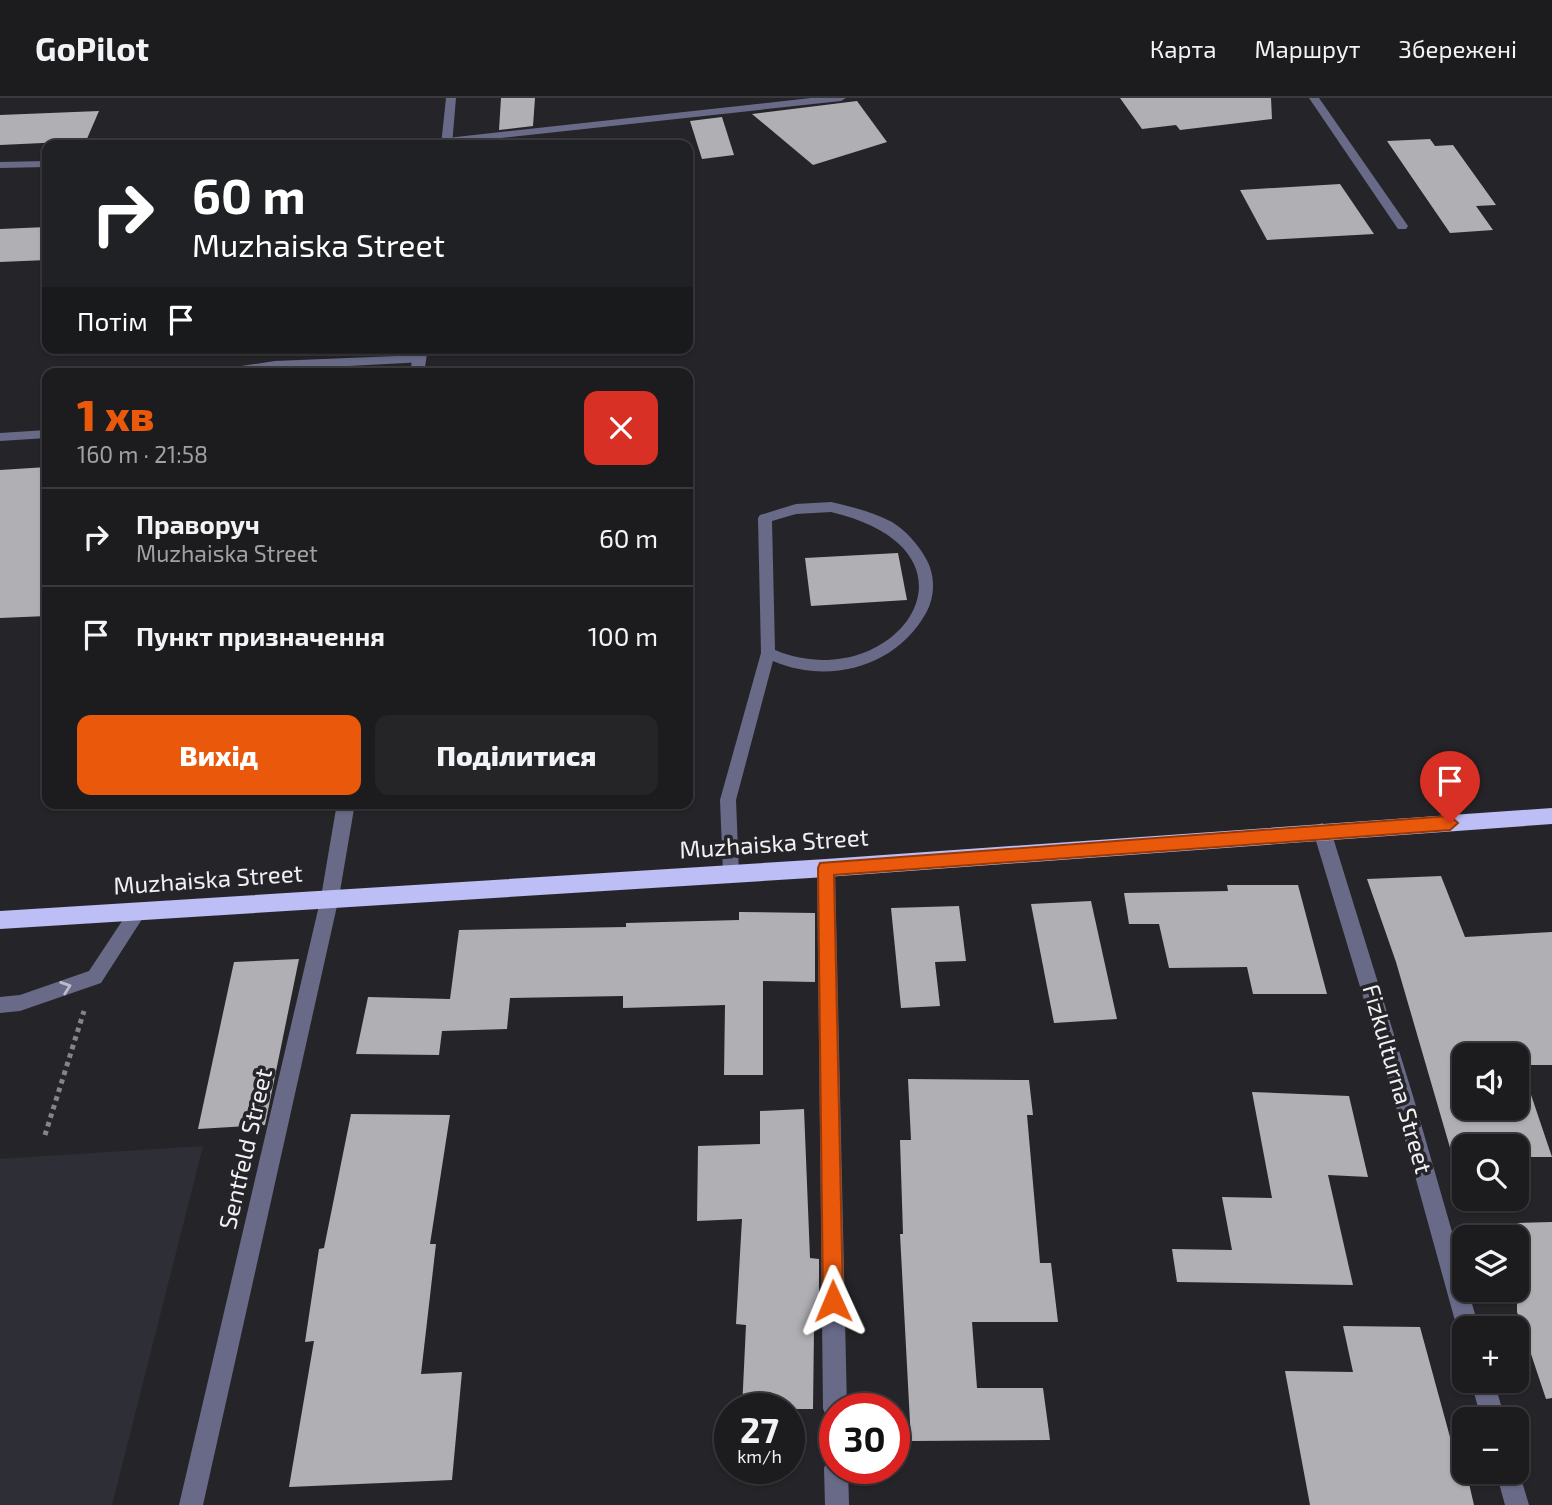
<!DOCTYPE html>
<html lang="uk">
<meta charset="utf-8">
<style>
:root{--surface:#1c1c1f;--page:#252528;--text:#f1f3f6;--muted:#a0a1a4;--line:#3a3a3d;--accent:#ea580c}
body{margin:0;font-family:"Exo 2",sans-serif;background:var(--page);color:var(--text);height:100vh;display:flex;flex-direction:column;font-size:26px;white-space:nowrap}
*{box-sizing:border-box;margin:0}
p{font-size:23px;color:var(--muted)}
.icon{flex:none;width:38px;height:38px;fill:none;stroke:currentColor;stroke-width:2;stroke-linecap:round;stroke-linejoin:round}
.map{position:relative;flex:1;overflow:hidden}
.drawer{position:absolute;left:42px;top:270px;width:651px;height:441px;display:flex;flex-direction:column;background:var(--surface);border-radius:14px;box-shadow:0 2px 5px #0004,0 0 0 2px var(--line)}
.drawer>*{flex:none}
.guide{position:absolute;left:42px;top:42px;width:651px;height:214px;border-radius:14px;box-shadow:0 2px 5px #0004,0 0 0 2px var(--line);background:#202124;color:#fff;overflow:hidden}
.controls{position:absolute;left:1452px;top:945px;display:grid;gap:14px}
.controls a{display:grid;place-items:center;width:77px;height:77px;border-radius:14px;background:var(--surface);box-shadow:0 2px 5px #0004,0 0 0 2px var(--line);font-size:35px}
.speed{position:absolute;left:714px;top:1295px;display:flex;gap:14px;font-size:35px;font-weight:700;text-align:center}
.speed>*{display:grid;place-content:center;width:91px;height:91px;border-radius:50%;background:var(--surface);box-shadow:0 2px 5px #0004,0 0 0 2px var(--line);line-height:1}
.speed small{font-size:18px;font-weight:400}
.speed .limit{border:10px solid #d22;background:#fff;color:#111}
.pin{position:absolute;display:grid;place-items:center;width:60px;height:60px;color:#fff;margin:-72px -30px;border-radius:50% 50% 50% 0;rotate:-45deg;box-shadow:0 0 7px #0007}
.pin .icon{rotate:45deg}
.me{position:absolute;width:77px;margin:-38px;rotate:359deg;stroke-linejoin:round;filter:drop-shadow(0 0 5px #0008)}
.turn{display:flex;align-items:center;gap:24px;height:147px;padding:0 35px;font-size:32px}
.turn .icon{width:91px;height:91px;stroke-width:2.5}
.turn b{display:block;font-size:49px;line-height:60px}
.then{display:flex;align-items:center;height:66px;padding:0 35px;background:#0003;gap:14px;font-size:26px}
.round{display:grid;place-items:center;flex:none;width:74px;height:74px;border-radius:14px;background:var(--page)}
.overview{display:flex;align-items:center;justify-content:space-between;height:119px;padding:0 35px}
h1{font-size:42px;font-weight:800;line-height:52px;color:var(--accent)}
.button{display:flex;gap:14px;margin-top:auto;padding:14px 35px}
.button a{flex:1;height:80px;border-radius:14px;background:var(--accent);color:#fff;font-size:28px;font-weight:800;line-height:80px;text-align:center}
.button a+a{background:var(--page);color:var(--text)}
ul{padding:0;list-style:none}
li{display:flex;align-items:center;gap:21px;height:98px;padding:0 35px;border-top:2px solid var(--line)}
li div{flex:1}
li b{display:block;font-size:26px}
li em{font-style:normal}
header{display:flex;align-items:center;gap:42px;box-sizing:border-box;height:98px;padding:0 35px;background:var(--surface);border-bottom:2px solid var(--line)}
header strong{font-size:33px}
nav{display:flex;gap:38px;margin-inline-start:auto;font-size:24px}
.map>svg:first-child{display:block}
.built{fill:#2e2e37}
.building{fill:#afafb4;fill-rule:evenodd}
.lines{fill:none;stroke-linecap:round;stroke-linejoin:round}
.path{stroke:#858588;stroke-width:5;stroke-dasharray:4.5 4.5;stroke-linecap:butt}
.service{fill:#696a88;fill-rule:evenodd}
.minor{fill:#696a88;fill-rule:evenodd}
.tertiary{fill:#696a88;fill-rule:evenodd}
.trunk{fill:#bcbef5;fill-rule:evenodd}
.oneway{stroke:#bbbbc9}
.route{fill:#ea580c;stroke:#983908;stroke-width:2}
.labels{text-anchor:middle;stroke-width:7;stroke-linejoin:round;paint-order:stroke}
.street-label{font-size:24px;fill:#f1f1f4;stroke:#252529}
</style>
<header>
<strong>GoPilot</strong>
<nav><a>Карта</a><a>Маршрут</a><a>Збережені</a></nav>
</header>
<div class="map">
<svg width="1552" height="1407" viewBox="0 0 1552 1407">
<rect width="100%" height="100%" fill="#252529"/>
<path class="built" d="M203,1048l-91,359h-112v-346z"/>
<g class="building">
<path d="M501,0h34l-2,28 -34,4z"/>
<path d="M1120,0h151l1,21 -92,11 -4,-5 -34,4z"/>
<path d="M857,3l30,41 -74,23 -61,-51z"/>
<path d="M99,13l-13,30 -86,4v-30z"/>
<path d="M722,19l12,38 -32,4 -12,-38z"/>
<path d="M1430,41l5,7 18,-1 43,60 -20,1 17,24 -43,3 -63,-92z"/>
<path d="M1340,86l34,50 -107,6 -27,-50z"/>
<path d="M47,129v33l-47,2v-33z"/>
<path d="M47,369v149l-47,2v-148z"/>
<path d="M898,455l9,47 -96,6 -6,-48z"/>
<path d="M1441,778l24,61 87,-5v133h-31l31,92h-35v-11h-52v12h-12l-57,-196 -29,-83zM1465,957h52v53h-52z"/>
<path d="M1227,787h71l29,109h-74l-6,-27 -78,1 -10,-44h-30l-5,-31 104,-2z"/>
<path d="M1091,803l26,118 -63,4 -23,-119z"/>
<path d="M959,808l7,55 -31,1 5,44 -39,2 -10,-100z"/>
<path d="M739,814l76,1v69l-52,-1v94h-39l1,-70 -102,3v-12l-113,2 -3,31 -65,2 -3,24 -83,-1 12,-57 82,2 9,-69 167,-3v-4l113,-3z"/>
<path d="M299,861l-34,166 -67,4 36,-167z"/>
<path d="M908,981l121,1 4,35h-6l13,148h11l7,59h-86l5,66h66l7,52 -139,1 -11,-207h3l-3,-94h11z"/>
<path d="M1252,994l97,4 19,81 -40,-2 25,110 -176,-3 -5,-33 60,1 -10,-53 50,1z"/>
<path d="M804,1011l6,149 9,1v70h-5l-1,80h-71l4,-84 -10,-1 6,-105 -45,2 1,-75 62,-2v-33z"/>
<path d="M351,1016l99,1 -20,129h6l-15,130 41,-2 -10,108 -163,7 25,-146 -9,1 14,-93 5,-1z"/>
<path d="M1552,1124v176l-6,1 -29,-87v-89z"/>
<path d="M1343,1228l77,1 33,121 8,1 13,56h-164l-25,-134 68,1z"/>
</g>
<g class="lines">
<path class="path" d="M45,1037l39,-124"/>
<g class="service">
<path d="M420,257l6,4 -2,3 -208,11 6,-4 53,-8z"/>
<path d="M47,332v8l-47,3v-8z"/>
<path d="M831,404c21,5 42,10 61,20 14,9 25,21 33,35 10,16 11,38 1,56 -30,54 -97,72 -153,48l-37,139 3,74 -2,5 -6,2 -6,-2 -2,-5 -3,-74 41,-147 -3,-135 2,-3 36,-11zM831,414c169,40 63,187 -56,138l-3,-129 24,-7z"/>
<path d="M138,805l6,3 2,5 -2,5 -43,67 -81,28 -20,2v-16l20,-2 69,-24 43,-65z"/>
</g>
<g class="minor">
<path d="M811,0h35l-5,3 -394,43 -72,1 6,-3 66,-4z"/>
<path d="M1309,0h10l89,128 -2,3h-8z"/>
<path d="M47,63v6l-47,1v-6z"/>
<path d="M1322,725l6,3 3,5 82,265 52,181v13h3l11,38h-14v10l-5,-2 -3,-8 -64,-232 -80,-265 3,-5z"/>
<path d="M826,762l6,2 3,6 12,541h-12v12l-8,-4 -4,-8 -6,-541 3,-6z"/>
<path d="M330,791l7,2 2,6 -136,608h-24l142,-608 2,-6z"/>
<path d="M1471,1283h23l11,38h-24z"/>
<path d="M835,1359v11h13l1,37h-24l-1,-37 4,-8z"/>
<path d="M1517,1367l12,40h-24l-9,-33h21z"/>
</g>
<g class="tertiary">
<path d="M446,0h10l-4,47h-11z"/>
<path d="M414,250h14l-4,25h-14z"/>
<path d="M337,705h18l-16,94 -2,6 -7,2 -7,-2 -2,-6z"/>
</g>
<path class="trunk" d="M1552,710v16l-726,53 -826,52v-18l826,-52z"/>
</g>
<defs><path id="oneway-chevron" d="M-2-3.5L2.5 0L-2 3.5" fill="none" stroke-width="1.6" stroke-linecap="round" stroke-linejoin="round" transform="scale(1.75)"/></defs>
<use class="oneway" href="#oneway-chevron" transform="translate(66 889) rotate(-19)"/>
<path class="route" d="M1450,718l8,7 -8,7 -616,45 9,426 -3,7 -7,3 -7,-3 -3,-7 -5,-433 2,-5z"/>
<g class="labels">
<g class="street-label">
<text transform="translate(774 746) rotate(-4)" y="8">Muzhaiska Street</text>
<text transform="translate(208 782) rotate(-4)" y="8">Muzhaiska Street</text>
<text transform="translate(1397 981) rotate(74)" y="8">Fizkulturna Street</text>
<text transform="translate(246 1051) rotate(-77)" y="8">Sentfeld Street</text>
</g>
</g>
</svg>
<div class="controls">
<a><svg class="icon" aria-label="sound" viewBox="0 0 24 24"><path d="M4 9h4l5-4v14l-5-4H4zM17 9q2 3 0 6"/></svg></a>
<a><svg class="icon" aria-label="search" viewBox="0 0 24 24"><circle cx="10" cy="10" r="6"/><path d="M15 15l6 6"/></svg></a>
<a><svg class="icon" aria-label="layers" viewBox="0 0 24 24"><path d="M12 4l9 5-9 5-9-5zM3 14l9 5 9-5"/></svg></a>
<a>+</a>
<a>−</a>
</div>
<div class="speed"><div>27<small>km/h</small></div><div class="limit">30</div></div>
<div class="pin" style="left:1450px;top:725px;background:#d93025"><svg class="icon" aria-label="arrive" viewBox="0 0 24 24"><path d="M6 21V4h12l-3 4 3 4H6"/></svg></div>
<svg class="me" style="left:833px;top:1203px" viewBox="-20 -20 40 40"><path d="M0-17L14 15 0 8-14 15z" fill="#ea580c" stroke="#fff" stroke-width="4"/></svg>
<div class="guide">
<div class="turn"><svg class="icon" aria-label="right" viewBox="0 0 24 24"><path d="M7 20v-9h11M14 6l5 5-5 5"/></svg><div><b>60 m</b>Muzhaiska Street</div></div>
<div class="then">Потім<svg class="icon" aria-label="arrive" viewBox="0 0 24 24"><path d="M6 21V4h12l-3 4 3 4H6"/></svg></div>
</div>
<section class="drawer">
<div class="overview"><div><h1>1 хв</h1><p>160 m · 21:58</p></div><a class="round" style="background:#d93025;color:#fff"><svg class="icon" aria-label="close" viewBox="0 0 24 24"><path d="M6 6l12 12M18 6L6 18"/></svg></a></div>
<ul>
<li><svg class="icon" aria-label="right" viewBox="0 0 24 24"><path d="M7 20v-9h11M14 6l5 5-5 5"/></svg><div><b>Праворуч</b><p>Muzhaiska Street</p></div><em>60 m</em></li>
<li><svg class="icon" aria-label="arrive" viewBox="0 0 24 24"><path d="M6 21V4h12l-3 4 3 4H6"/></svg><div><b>Пункт призначення</b></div><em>100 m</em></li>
</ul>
<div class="button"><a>Вихід</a><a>Поділитися</a></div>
</section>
</div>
